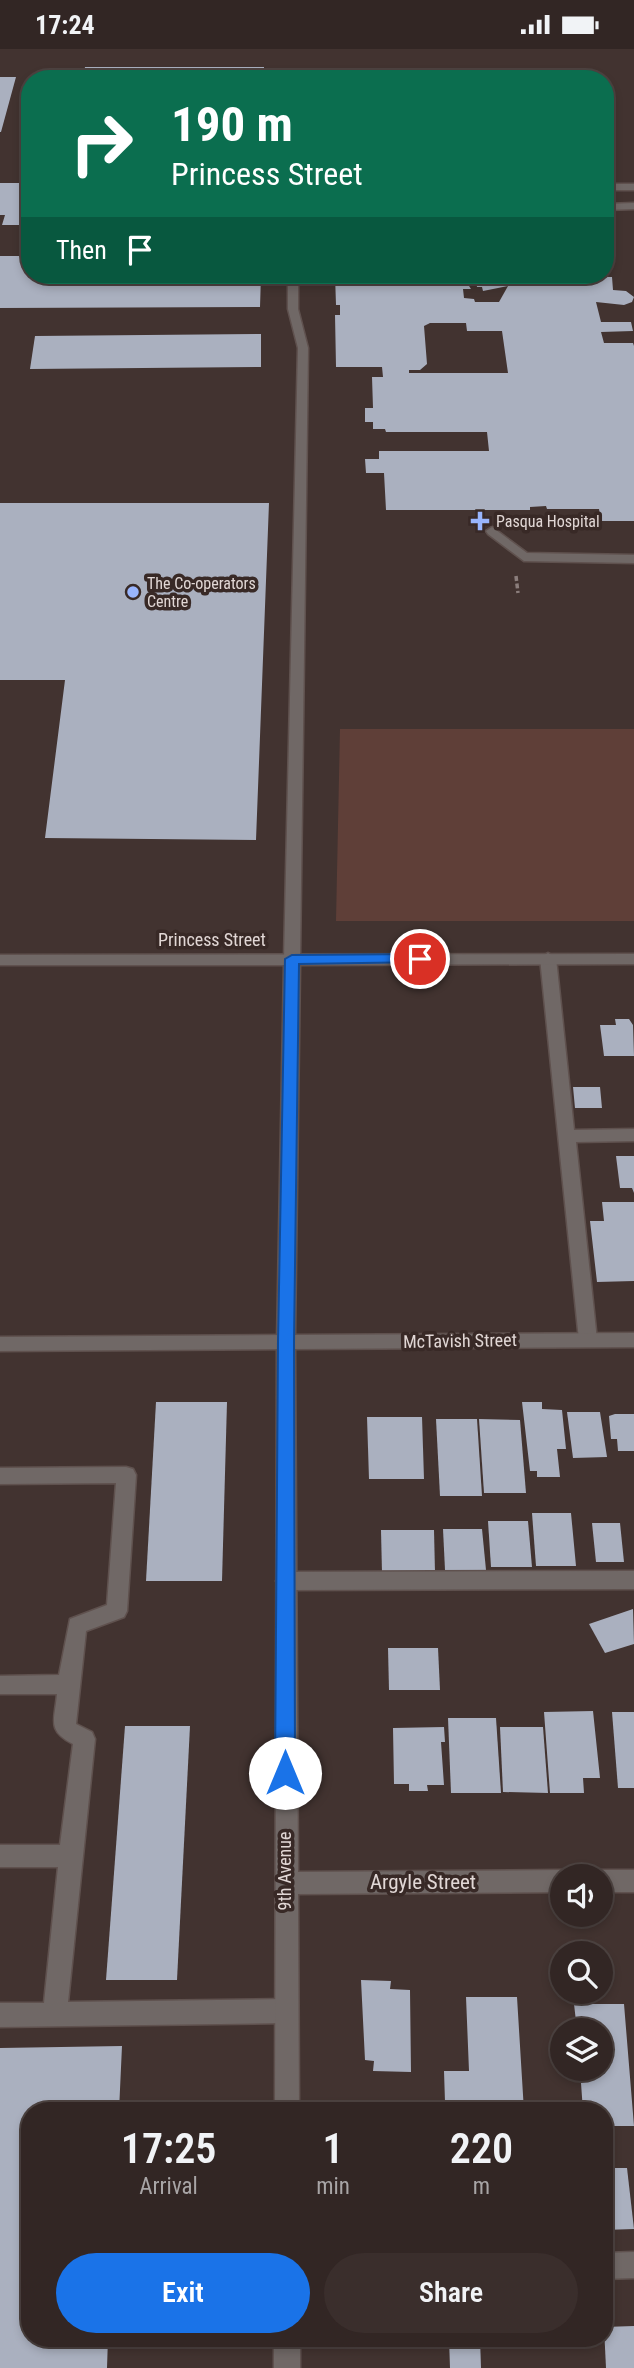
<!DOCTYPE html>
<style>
:root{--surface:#322624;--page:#3a2e2c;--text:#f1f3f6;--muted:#a8a5a6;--line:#4d4341;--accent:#1a73e8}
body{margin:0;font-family:"Roboto Condensed",sans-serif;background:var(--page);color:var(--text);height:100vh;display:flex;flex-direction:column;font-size:26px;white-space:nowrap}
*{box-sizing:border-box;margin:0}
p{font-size:23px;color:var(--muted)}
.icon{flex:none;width:38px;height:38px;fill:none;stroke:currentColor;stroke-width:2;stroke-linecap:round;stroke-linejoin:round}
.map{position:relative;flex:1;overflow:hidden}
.panel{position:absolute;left:21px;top:2053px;width:592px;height:245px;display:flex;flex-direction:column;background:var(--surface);border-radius:28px;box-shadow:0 4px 10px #0003,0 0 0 2px var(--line)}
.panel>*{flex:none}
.hud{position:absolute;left:21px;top:21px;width:593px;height:214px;border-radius:28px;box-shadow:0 4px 10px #0003,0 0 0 2px var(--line);background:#0b6e4f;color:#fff;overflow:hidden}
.fabs{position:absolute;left:550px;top:1815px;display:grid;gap:14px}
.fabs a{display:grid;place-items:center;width:63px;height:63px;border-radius:50%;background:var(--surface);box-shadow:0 4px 10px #0003,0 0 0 2px var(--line);font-size:35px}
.pin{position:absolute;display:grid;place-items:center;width:60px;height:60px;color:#fff;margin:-30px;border:4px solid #fff;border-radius:50%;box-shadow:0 2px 7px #0007}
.me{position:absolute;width:77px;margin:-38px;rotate:0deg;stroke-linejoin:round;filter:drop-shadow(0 0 5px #0008)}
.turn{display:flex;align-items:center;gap:24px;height:147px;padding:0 35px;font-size:32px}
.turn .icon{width:91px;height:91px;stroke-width:2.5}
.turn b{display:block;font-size:49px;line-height:60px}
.then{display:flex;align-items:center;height:66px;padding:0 35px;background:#0003;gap:14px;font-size:26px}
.eta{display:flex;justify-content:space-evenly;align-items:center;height:119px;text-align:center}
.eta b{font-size:42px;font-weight:600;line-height:49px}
.action{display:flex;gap:14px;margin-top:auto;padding:14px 35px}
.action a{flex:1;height:80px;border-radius:42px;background:var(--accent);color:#fff;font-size:28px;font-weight:600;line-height:80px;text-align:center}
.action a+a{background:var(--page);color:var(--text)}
.status{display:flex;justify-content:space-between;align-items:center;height:49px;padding:0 35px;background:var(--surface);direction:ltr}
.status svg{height:19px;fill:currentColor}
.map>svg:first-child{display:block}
.green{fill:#5f3f38}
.building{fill:#aab0bf;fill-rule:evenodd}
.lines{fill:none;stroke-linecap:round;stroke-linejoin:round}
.service-casing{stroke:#5f514e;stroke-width:3}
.minor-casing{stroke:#5f514e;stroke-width:3}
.path{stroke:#8b7e7c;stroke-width:3.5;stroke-dasharray:5 2.5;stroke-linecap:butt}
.service{fill:#706866;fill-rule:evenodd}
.minor{fill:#706866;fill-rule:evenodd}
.route{fill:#1a73e8;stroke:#114b97;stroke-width:2}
.poi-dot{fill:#99b5fd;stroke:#382926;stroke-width:2.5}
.labels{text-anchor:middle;stroke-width:7;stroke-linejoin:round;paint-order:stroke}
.far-poi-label{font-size:16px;fill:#e1d7d5;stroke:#382926;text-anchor:start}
.street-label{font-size:18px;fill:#e1d7d5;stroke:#382926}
.near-street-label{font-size:21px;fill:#e1d7d5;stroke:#382926}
</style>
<div class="status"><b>17:24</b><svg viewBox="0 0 49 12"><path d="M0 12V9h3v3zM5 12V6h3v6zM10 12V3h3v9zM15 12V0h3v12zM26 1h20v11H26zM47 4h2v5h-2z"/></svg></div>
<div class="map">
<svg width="634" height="2319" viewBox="0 0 634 2319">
<rect width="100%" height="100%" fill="#423330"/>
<path class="green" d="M340,680h294v192h-298z"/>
<g class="building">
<path d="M85,18h179v12h-181z"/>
<path d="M0,28h16l-15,55h-1z"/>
<path d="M0,134h30v42h-28l3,-10h-5z"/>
<path d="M0,207h30v19h231l-1,32 -260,1z"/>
<path d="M335,226h127l9,14h-8l1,9 10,1 1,3h24l9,-16 -25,5 -1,-4h-5l-2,-12 137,2 1,13 13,1 8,6 -2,5 -8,3 -28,-3 5,20h30l2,9 -32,1 3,11h29l1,3v175h-33l-2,-12h-52l-1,-3 -16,1v3h-144l-2,-37h-18l-1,-14h14v-8h110l-2,-19h-101l-1,-3h-12v-7h-8v-14h8l-1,-31h11l-1,-10h-46l-1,-52h5v-10h-4zM430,274h36l1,8h35l6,42h-99v-3h11l7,-6 -3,-38z"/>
<path d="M261,285v33l-231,2 5,-33z"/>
<path d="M0,454h269l-13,337 -211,-2 20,-158h-65z"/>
<path d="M615,970h14l4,6 1,31h-30l-4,-31h16z"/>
<path d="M573,1038h27l2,21h-27z"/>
<path d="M616,1107h18v37l-2,-5h-12z"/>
<path d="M602,1153h32v79l-37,1 -7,-61h14z"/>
<path d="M156,1353h71l-5,179h-76z"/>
<path d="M522,1353h20v7l20,1 4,39h-9l3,28h-23v-6h-7z"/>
<path d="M567,1363h33l7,45 -34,1z"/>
<path d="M615,1365h19v37h-16l-1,-12h-6l-2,-23z"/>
<path d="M367,1368h55l2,62h-55z"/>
<path d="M436,1370h41l5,77h-42z"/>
<path d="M479,1370l41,1 6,73h-42z"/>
<path d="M532,1464h39l5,53h-40z"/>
<path d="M488,1472h40l4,46h-41z"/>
<path d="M592,1474h28l4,39h-28z"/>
<path d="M443,1480h39l4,41h-41z"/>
<path d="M381,1481h53l1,43h-53z"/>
<path d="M633,1560l1,35 -29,9 -16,-29z"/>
<path d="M388,1599h50l2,42h-51z"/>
<path d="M593,1662l7,67h-17l1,15h-34l-6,-81z"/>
<path d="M612,1663h22v76h-16z"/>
<path d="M448,1669h48l5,75h-50z"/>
<path d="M125,1677h65l-13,254h-71z"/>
<path d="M444,1678l1,15h-4l3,43h-17l1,6h-19v-7h-15l-1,-56z"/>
<path d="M500,1678h43l5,66 -45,-1z"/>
<path d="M361,1931l30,1 -1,8 20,1 1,82 -38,-1 1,-10 -9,-1z"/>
<path d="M466,1948h51l7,114h-52l-1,-9h-26l-1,-31h25z"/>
<path d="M574,1955h50l10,122h-30v-15h-21l-3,-42h20v-39h-23z"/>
<path d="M122,1997l-3,65h-89v227h78l-1,30h-107v-320z"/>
<path d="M604,2119h23l7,61 -30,1z"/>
<path d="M634,2277v42h-28l-2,-41z"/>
<path d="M449,2289h31l1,30h-31z"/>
</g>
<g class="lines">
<g class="service-casing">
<g id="service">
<path d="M288,226h10v34l10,39 -8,611 -8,5 -8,-5 14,-611 -10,-39z"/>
<path d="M492,478l35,26 107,2v8l-110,-2 -36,-27 -2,-3z"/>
<path d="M548,904l8,5 18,172 60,-1v12l-58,1 21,198 -2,5h-14l-2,-5 -39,-382z"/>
<path d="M286,1286l7,2 2,5 -2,5 -7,2 -286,2v-14z"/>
<path d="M126,1418l7,2 3,6 -9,136 -3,6 -38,14 -10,93 16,8 3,7 -27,263 218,-3 8,4 4,8 -4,8 -8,4 -286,4v-24h44l14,-136h-58v-22h60l13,-101c-27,-14 -18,-24 -16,-50h-57v-18l59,-1 11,-56 37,-14 9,-122 -116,1v-16z"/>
<path d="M634,1522v18l-348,1 -7,-3 -3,-6 3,-6 7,-3z"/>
<path d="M634,2203v26l-30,1v-26z"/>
</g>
</g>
<g class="minor-casing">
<g id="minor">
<rect x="606" y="135" width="28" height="6"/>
<path d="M634,154v6l-28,1v-6z"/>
<path d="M634,905v10l-334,1 -5,370 339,-2v14l-339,2 3,523 264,-2 9,6h-9v16l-264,2 1,217h-24l2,-769 7,-377h-284v-10z"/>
<path d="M600,1821h34v22h-34v-16h-9z"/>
<rect x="274" y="2289" width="26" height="30"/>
</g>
</g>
<path class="path" d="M516,527l2,17"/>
<use href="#service" class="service"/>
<use href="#minor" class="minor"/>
</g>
<path class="route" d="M420,905l7,5 -2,3 -126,2 -5,378 1,431 -3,6 -7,3 -7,-3 -3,-6 3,-431 7,-383 7,-4z"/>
<g class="poi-dot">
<path d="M476.5 461.5h7v7h7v7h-7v7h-7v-7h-7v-7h7z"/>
<circle cx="133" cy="543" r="7"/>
</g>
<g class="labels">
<g class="far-poi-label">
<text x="496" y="478">Pasqua Hospital</text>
<text x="147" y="540">The Co-operators<tspan x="147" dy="18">Centre</tspan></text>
</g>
<g class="street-label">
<text x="212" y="897">Princess Street</text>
<text transform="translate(460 1292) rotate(-1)" y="6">McTavish Street</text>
<text transform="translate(285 1822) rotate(-90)" y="6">9th Avenue</text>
</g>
<g class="near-street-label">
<text x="423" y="1840">Argyle Street</text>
</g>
</g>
</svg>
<div class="fabs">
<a><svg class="icon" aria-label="sound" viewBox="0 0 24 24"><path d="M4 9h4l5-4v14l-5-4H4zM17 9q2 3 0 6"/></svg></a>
<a><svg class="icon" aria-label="search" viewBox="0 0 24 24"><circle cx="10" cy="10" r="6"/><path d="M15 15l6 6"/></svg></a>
<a><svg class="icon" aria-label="layers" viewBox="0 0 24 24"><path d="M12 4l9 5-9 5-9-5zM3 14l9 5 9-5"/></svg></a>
</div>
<div class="pin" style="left:420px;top:910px;background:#d93025"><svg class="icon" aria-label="arrive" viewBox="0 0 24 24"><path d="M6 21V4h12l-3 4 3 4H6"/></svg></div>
<svg class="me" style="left:285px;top:1724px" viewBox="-20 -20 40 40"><circle r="19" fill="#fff"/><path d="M0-13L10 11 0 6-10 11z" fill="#1a73e8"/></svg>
<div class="hud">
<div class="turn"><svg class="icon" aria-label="right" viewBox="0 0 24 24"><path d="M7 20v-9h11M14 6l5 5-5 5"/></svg><div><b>190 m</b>Princess Street</div></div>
<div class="then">Then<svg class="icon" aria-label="arrive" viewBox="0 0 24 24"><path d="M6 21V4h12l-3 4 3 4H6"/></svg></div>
</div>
<section class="panel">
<div class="eta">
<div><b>17:25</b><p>Arrival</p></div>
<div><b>1</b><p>min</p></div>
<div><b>220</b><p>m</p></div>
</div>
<div class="action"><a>Exit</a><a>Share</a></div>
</section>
</div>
